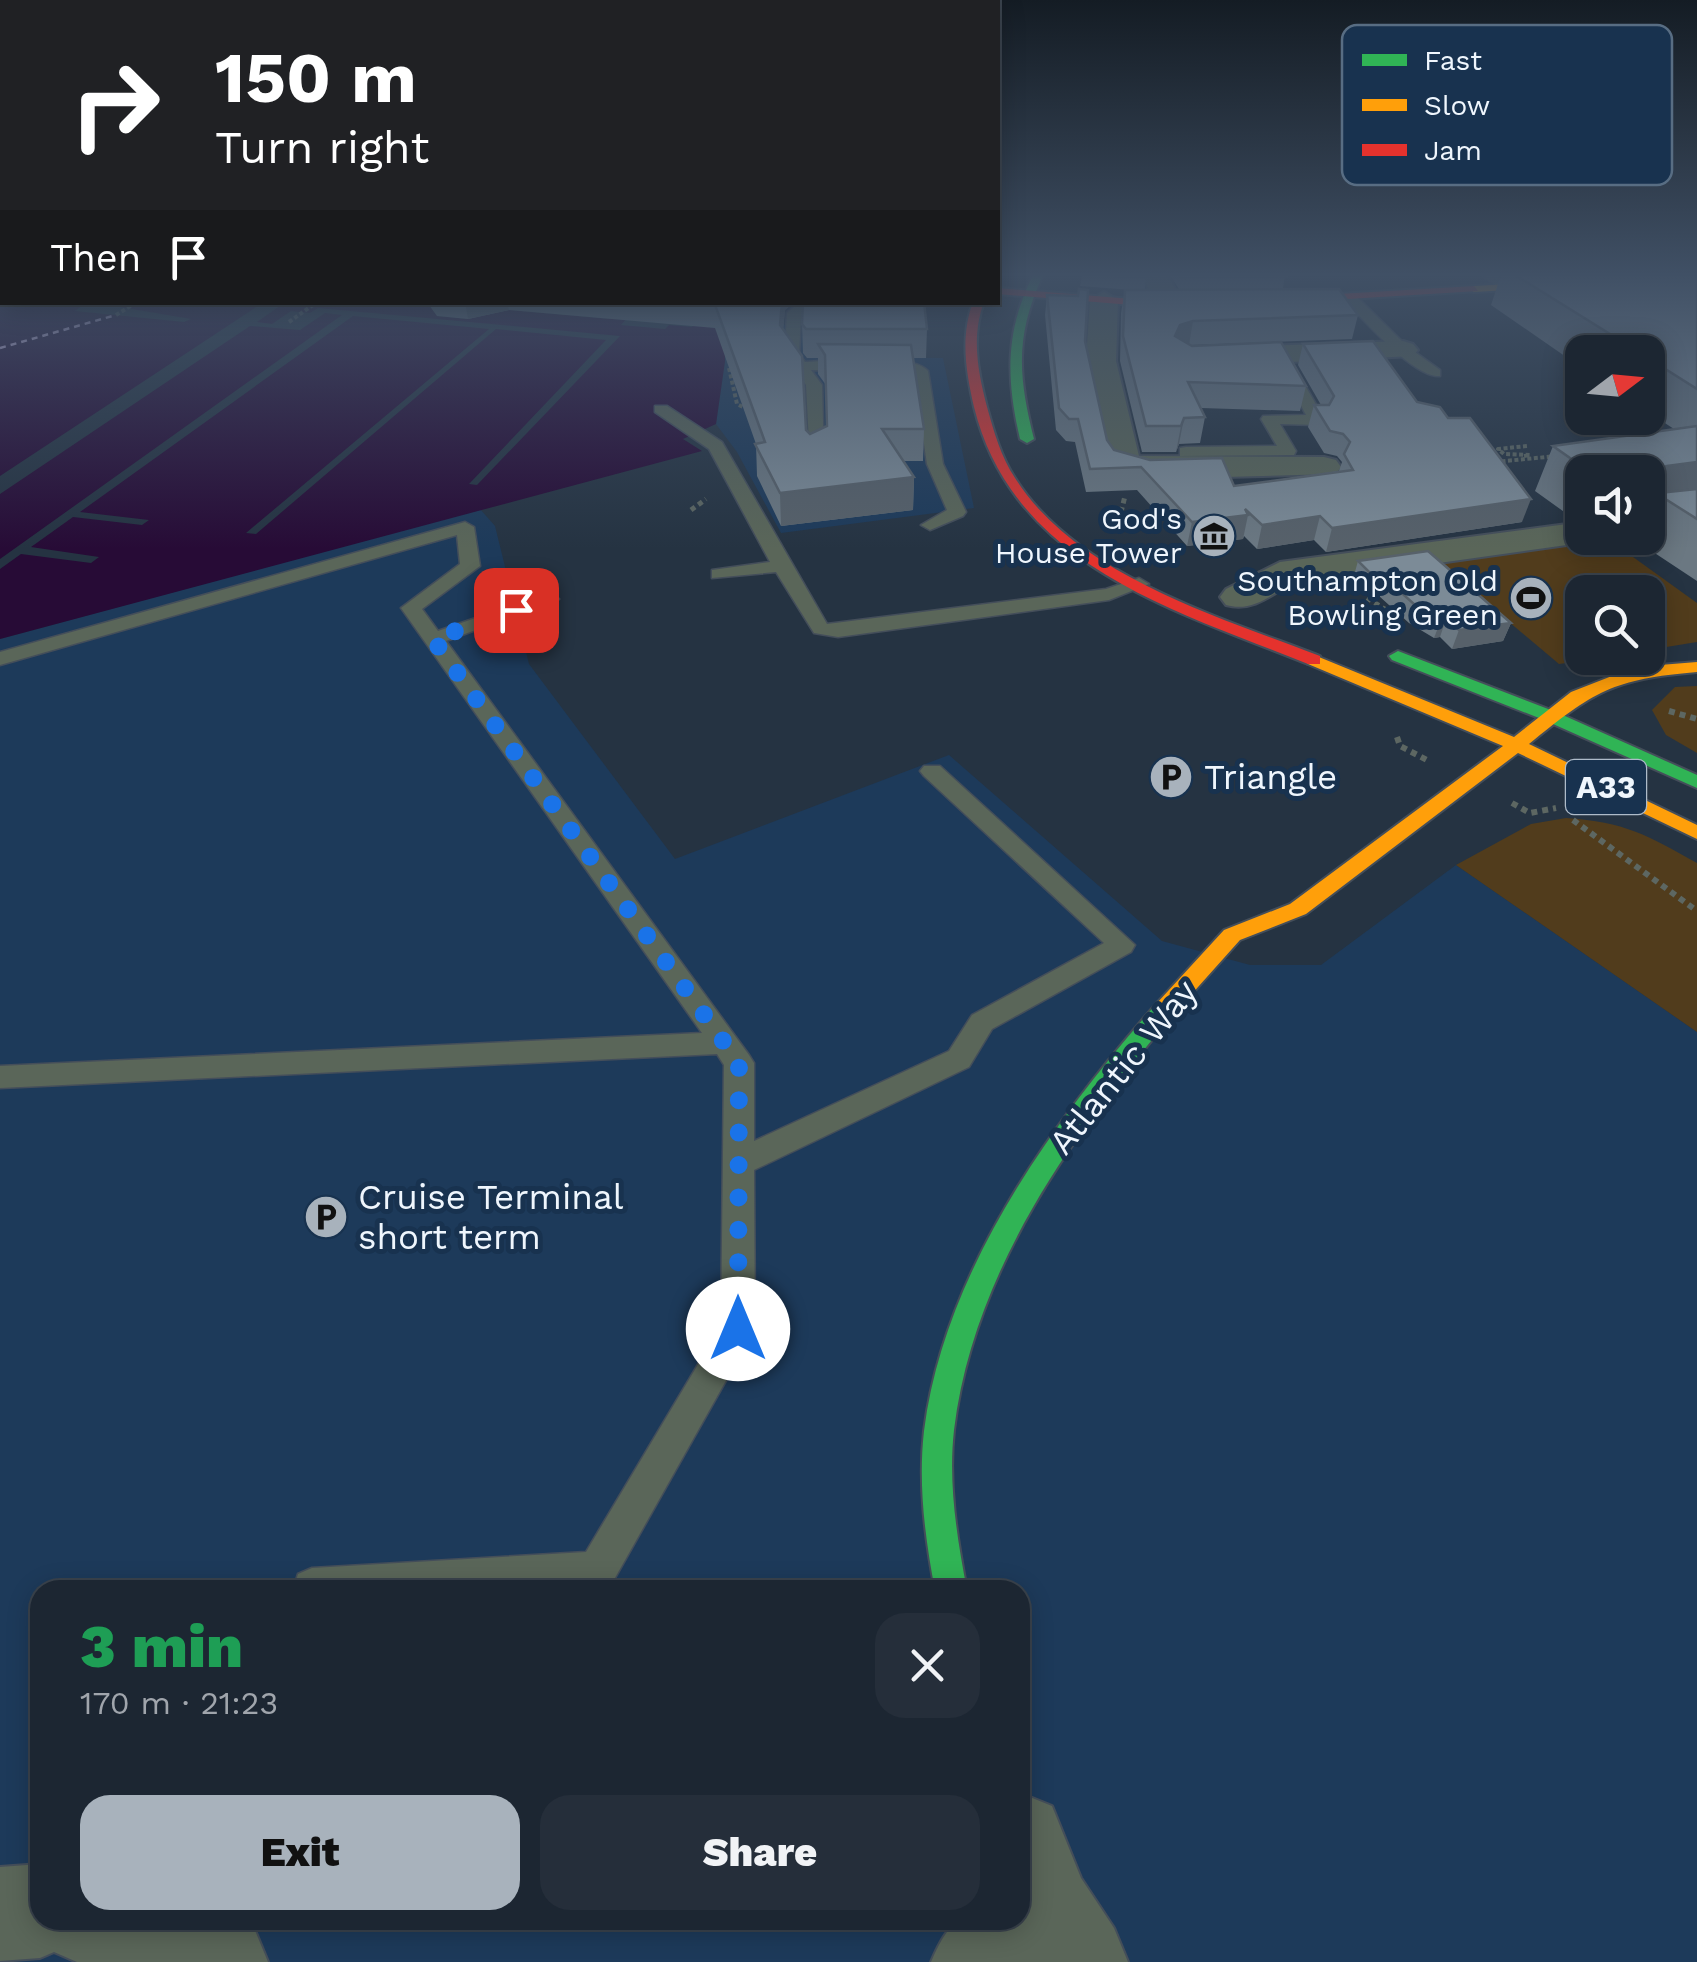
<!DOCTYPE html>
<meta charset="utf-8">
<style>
:root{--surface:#1c2632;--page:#252e3a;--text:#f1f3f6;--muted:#a0a5ac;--line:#3a434d;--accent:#a8b2bc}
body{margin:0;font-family:"Work Sans",sans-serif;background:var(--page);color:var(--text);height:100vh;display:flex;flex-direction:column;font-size:38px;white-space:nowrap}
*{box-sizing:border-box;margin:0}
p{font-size:32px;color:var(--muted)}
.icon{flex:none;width:55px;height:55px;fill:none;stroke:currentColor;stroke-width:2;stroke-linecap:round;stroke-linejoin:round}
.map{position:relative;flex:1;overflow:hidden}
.details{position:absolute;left:30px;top:1580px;width:1000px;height:350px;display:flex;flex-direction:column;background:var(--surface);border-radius:30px;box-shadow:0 5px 25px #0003,0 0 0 2px var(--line)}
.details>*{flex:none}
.hud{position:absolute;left:0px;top:0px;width:1000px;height:305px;box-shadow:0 5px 25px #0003,0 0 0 2px var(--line);background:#202124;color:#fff;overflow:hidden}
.needle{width:65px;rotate:74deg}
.controls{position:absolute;left:1565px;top:335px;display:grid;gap:20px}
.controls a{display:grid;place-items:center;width:100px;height:100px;border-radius:20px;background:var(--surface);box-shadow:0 5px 25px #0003,0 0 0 2px var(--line);font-size:50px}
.pin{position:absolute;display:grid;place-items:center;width:85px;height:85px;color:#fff;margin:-42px;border-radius:20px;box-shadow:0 5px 15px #0006}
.me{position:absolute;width:110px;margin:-55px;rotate:0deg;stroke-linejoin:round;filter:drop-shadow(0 0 8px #0008)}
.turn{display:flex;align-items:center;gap:35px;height:210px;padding:0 50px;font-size:45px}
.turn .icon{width:130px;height:130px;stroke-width:2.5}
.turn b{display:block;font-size:70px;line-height:85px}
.then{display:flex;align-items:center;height:95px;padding:0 50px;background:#0003;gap:20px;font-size:38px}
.round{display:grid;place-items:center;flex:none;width:105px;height:105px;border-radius:30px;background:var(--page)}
.head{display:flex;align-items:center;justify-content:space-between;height:170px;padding:0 50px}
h1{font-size:60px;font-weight:800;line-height:75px;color:#1e9e55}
.primary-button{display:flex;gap:20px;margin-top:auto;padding:20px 50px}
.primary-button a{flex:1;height:115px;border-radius:30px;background:var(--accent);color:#111;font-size:40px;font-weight:800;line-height:115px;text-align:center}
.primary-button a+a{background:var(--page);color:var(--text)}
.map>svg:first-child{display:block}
.built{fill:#1d3a5a;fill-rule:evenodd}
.green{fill:#513c1c}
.water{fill:#270b36}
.pier{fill:#253342}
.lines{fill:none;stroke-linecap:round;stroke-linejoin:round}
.ferry{stroke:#dfc2f0;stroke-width:2.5;stroke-dasharray:6 5;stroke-linecap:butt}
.lane-casing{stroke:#444e5a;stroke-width:3}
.street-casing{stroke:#444e5a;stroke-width:4}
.fast-casing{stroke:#444e5a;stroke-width:4}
.slow-casing{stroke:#444e5a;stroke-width:4}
.jam-casing{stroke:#444e5a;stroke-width:4}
.path-far2{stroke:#5d6762;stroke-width:4;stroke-dasharray:4 2.5;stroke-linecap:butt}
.path-far1{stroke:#5d6762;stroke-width:5;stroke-dasharray:5 4;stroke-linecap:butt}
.path{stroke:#5d6762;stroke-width:6;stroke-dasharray:6 5;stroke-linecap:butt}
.lane{fill:#5a6659;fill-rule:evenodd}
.street{fill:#5a6659;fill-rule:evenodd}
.fast{fill:#30b455;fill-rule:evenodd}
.slow{fill:#ff9f0a;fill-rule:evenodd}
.jam{fill:#e5322d;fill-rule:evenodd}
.wall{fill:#6b7882}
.shaded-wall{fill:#57616a}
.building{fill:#7c8b97;stroke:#57616a;stroke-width:2.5}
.route{stroke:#1a73e8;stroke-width:18;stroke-dasharray:0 32.4}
.labels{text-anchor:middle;stroke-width:10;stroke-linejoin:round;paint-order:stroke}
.far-poi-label{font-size:30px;fill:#eff6fd;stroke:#18324f;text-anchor:end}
.shield{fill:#18324f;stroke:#aebbc9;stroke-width:2.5}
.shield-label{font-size:32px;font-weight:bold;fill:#eff6fd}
.poi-label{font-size:35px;fill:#eff6fd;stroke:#18324f;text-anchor:start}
.street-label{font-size:35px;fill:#eff6fd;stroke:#18324f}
.key{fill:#18324f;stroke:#586d83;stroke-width:2.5}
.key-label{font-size:28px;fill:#eff6fd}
</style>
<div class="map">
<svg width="1697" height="1962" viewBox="0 0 1697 1962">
<rect width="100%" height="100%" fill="#253342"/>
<g class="built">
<path d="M724,324l80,1 1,32 138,1 31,150 -193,25 -44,-81 -21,-28 9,-63z"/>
<path d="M480,509l15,17 34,138 146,195 274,-104 213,186 88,24h71l135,-100 241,167v930h-1697v-1323zM40,1590h980v330h-980z"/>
</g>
<g class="green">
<path d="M1608,539l89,64v39l-49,8v-58h-66v66h20l-43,6 -119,-100z"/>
<path d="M1697,686v67l-31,-18 -14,-25 23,-23z"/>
<path d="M1566,818c59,4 81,17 131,45v169l-241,-167 75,-41z"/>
</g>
<path class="water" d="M0,275l2,27h425l10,14 31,3 41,-9 101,9 5,-4 14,1 -8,9 44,4 4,-4 23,2 4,-4 28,1 1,37 -9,63 -33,15 19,12 -702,188z"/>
<g class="pier">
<path d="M264,302l20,1 -27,19 15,2 19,-13 19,2 8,-5 302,28 -143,149 -8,-1 137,-144 -110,-11 -240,205 -10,-1 243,-204 -136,-13 -273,196 69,8 -7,5 -69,-8 -42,30 68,10 -8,6 -70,-9 -21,15v-10l342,-244 -17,-2 -25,17 -50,-4 -250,168v-18z"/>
<path d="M86,303h41l-7,4 71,12 -7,3 -109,-11z"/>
</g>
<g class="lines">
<path class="ferry" d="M0,348l116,-33"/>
<g class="lane-casing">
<g id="lane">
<path d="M1482,275h15l18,13 -12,3z"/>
<path d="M1346,296h10l52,51 32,23v6c-26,2 -75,-55 -94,-74z"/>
<path d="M800,302h16l-15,13 -2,39 6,8c27,-1 106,-10 123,9l15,93 23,48 -3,4 -33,14 -9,-5 26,-15 -20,-46 -14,-93 -102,-1 11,15 2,73 -14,4 -4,-77 -21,-31 2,-41z"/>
<path d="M1281,361h10l34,59 -8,5 -37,-1 16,27 -2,4 -114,1v-8l6,-1 91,-1 -16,-27 2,-3 43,-1 -27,-51z"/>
<path d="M655,406h12l55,36 105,182 279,-35 33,-11 10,6 -40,16 -271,37 -24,-4 -38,-61 -64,6v-8l58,-8 -61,-113 -54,-37z"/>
<path d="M465,522l9,5 6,39 -58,43 16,22 104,-36 7,-2 10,6 -113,42 303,414 5,8v78l195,-90 23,-36 132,-72 -180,-167 -4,-5 4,-5h16l195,179 -4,7 -139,77 -23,38 -215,103 1,159 -144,256 -12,5h-306l5,-16 14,-6 274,-16 135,-226 3,-261 -7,-11 -717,34v-22l702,-33 -301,-425 59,-44 -3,-29 -457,130v-13z"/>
</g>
</g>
<g class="street-casing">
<g id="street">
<path d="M1142,275h26l14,28 -4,6h-20z"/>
<path d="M1104,292l14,8 -2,61 23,95 185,1 12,3 5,7 -5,7 -190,5 -34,-10 -5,-7 -21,-101 4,-61z"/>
<path d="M1403,341l10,3 5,6 -5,6 -202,10 -10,-3 -5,-6 5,-6 10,-3z"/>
<path d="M1582,522v16h15l-2,3 -305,43c-21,13 -39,28 -64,21l-6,-8 6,-8 54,-27z"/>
<path d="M1020,1793l32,13 29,72 33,50 14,34h-197c24,-56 34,-42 89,-42z"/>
<path d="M40,1864v56h193l21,8 14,34h-191l-23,-10 -14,6 -40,3v-94z"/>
</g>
</g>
<g class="fast-casing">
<g id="fast">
<path d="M1033,275h10c-28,61 -25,100 -9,164l-7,4 -7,-4c-14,-60 -15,-108 13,-164z"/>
<path d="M1398,651l158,61 141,63v13l-153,-68 -152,-60 -3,-4z"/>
<path d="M1165,1001l8,2 3,6 -3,6c-100,117 -200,257 -219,415 -6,53 3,108 13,160h-32c-10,-52 -17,-106 -11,-159 20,-160 129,-310 233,-428z"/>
</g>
</g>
<g class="slow-casing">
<g id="slow">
<path d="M1664,275h33v4l-223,13 -5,-3 5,-3z"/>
<path d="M1314,655l200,82 57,-45 64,-25 62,-5v10c-84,7 -103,19 -168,72l168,81v14l-179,-86 -212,161 -66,26 -67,75h-16l-3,-6 3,-6 67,-73 66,-26 213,-158 -195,-82 -3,-4z"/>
</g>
</g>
<g class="jam-casing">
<g id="jam">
<path d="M1474,286l4,5 -244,15 -102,-1 -134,-11v-6l134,11 102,1z"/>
<path d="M973,302h11c-13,35 -6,70 3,105 7,25 14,50 28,71 61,97 204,139 305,178v8h-12c-134,-54 -295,-99 -334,-257 -8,-35 -14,-70 -1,-105z"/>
</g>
</g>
<g class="path-far2">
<path d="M116,315l21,-13"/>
<path d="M289,322l28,-20"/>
<path d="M729,368l8,36 6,3"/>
<path d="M1524,456l6,-1 -26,-1 -6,-5 29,-3"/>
<path d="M1495,462l62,-6"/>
</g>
<g class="path-far1">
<path d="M691,510l15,-11"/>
<path d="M1121,512l4,-16"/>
<path d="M1367,598l32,20"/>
</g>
<g class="path">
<path d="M1669,711l28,8"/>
<path d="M1397,737l3,9 29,15"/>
<path d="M1512,803l18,10 26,-5"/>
<path d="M1573,820l124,91"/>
</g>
<use href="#lane" class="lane"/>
<use href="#street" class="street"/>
<use href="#fast" class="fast"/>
<use href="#slow" class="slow"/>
<use href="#jam" class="jam"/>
</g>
<g class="wall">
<path d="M1082,275h64l-1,14h34l-9,-14h115l-2,13 75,27 -6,24 -161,6 115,41 -6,25 -99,-3 4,9 -5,26 -21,1 -3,8h-34l-22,-91 1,-48 4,-23h7l-52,-4z"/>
<path d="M1501,275h196v306l-65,-43h16v-66h-66v47h-8l-39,-28 18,-45 121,-17 -26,-17v-60h-66v16l-91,-63z"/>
<path d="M1047,295l38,46 22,99 7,10 120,36 105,-15 3,-9 -5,-6 -13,-3 -16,-26 6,-22h7l-23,-40 5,-21 114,58 105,120 -196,30 -12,-12 -57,9 -13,-13 -1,3 -56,7 -50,-56 -51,2 -11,-50 -9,-1 -10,-11 -11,-115z"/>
<path d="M427,302h367l-9,8 -2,19 23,101 4,4 17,-7 -1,-42 -8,-11v-16h-11l-4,-5 -1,-29 125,5 -1,29h-13l11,71 -1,32h-20l11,16 -1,33 -132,16 -24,-50 -1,-32 -41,-116 -206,-18 -41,9 -31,-3z"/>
<path d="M1358,561l153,62 -8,18 -51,8 -12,-12 -6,1 -25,-15 -30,-27 -9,1 -17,-18z"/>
</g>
<g class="shaded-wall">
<path d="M465,302h42l2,8 -41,9z"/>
<path d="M782,302h12l-9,8 -4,44 -1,-29z"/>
<path d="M1193,321l-4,24 -14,-9 5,-11z"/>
<path d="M1184,418l-5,26 -3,8 5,-26z"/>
<path d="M1697,462v42l-43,-12 12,-26z"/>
<path d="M914,477l-1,33 -132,16 -1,-33z"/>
<path d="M1531,499l-9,23 -196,30 6,-24z"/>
<path d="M1248,515l-5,24 -56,7 5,-24z"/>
<path d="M1320,516l-6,24 -57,9 5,-24z"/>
<path d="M1385,578l-6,18 -9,1 6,-18z"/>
<path d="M1446,619l-6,18 -6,1 7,-18z"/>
<path d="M1511,623l-8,18 -51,8 7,-19z"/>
</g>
<g class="building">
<path d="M1097,275h49l1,3z"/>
<path d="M1180,275h105l1,1 -104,2z"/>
<path d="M1515,275h182v114l-49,-31v-6h-9z"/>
<path d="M1079,289l9,1 -3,51 22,99 7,10 36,10 72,-2 12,28 119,-16 -9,-16 6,-12 -7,-8 -13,-3 -16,-26h15l5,-9 -31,-52 70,-3 44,61 23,5 8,11h22l61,81 -199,29 -12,-12 -58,9 -17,-16 3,6 -56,7 -51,-55 -51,2 -12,-50h-9l-10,-11 -12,-113 31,1z"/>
<path d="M1339,289l19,26 -165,6 -13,4 -5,11 17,10 89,-4 25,44 -118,-4 17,35 -21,1 -3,8h-35l-23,-90 2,-46z"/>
<path d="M714,302h68l-2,23 22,31 4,74 4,4 17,-8 -2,-71 -7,-11 93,1 13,84h-42l32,48 -134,16 -25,-49 10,-2z"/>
<path d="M803,302h121l3,27h-121l-4,-5z"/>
<path d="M1697,426v36l-31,4 1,26 30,-3v30l-49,-31v-16h-58l-37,-26z"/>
<path d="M1428,551l83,72 -52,7 -13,-11 -5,1 -26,-15 -30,-27 -9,1 -18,-18z"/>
</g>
<linearGradient id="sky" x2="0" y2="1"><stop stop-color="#141c24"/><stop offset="0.5" stop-color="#405065"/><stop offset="1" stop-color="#405065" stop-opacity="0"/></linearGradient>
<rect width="1697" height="549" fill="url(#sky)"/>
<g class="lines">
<path class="route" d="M516,610l-83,29 306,424 -1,266"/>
</g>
<defs>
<g id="museum-disc" transform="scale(2.25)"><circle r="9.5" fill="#a8b2bc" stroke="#18324f"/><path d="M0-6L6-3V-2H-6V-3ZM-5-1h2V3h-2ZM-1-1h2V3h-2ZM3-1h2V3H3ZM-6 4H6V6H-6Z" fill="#111"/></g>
<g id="stadium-disc" transform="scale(2.25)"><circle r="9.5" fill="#a8b2bc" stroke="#18324f"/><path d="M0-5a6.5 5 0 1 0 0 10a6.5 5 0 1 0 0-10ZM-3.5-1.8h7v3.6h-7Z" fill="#111"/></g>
<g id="parking-disc" transform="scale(2.25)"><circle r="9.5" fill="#a8b2bc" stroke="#18324f"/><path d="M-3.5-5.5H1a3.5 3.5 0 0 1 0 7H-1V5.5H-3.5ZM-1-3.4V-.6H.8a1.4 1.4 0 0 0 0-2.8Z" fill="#111"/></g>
</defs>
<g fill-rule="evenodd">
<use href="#museum-disc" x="1214" y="536"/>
<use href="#stadium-disc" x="1531" y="598"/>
<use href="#parking-disc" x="1171" y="777"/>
<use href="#parking-disc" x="326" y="1217"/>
</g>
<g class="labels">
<g class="far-poi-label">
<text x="1182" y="529">God's<tspan x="1182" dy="34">House Tower</tspan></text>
<text x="1498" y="591">Southampton Old<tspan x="1498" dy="34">Bowling Green</tspan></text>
</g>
<rect class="shield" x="1566" y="760" width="80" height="54" rx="8"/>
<g class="shield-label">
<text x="1606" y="798">A33</text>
</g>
<g class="poi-label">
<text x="1204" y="789">Triangle</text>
<text x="358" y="1209">Cruise Terminal<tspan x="358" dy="40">short term</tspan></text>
</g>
<g class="street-label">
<text transform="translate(1123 1067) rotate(-51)" y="12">Atlantic Way</text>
</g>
</g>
<rect x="1342" y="25" width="330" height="160" rx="15" class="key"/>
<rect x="1362" y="54" width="45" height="12" fill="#30b455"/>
<rect x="1362" y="99" width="45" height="12" fill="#ff9f0a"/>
<rect x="1362" y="144" width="45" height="12" fill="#e5322d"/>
<g class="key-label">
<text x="1424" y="70">Fast</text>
<text x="1424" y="115">Slow</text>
<text x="1424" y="160">Jam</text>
</g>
</svg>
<div class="controls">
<a><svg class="needle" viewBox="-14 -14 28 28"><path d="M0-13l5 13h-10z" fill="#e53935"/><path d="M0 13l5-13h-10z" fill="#a0a5ac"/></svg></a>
<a><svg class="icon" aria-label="sound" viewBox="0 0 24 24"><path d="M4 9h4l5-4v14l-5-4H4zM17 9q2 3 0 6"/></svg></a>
<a><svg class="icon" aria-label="search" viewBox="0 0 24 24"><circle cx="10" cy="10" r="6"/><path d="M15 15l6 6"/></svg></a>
</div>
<div class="pin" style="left:516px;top:610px;background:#d93025"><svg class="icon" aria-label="arrive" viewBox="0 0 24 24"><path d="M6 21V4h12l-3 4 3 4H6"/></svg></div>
<svg class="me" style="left:738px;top:1329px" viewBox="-20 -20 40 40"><circle r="19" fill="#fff"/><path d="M0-13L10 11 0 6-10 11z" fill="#1a73e8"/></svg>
<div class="hud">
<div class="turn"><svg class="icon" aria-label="right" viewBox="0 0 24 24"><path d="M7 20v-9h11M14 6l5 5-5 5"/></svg><div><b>150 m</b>Turn right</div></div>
<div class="then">Then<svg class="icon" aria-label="arrive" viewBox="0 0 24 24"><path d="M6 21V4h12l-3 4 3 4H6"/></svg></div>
</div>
<section class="details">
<div class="head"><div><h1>3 min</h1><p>170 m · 21:23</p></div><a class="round"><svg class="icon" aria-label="close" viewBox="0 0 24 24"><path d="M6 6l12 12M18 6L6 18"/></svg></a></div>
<div class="primary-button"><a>Exit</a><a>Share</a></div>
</section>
</div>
